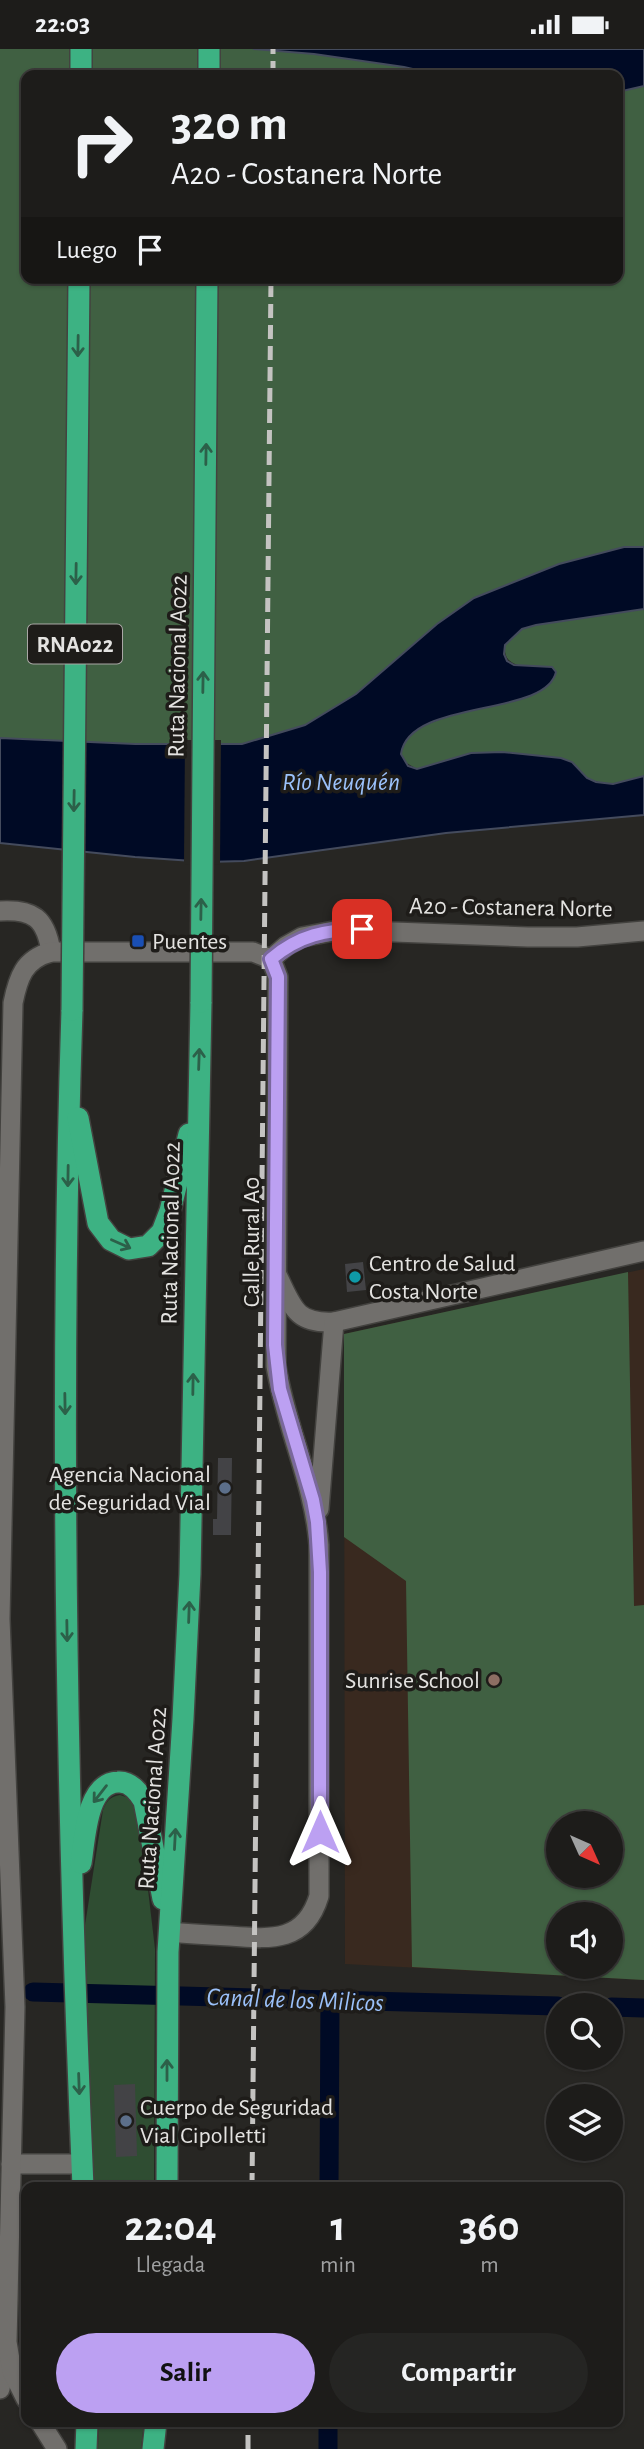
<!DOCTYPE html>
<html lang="es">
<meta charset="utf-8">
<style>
:root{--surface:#1d1c1a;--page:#252523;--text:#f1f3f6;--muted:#a0a1a2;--line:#3b3a39;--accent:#bca0f2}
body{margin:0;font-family:"Alegreya Sans",sans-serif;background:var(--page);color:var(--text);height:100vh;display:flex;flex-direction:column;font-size:26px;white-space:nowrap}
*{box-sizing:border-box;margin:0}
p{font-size:23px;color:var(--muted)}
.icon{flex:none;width:38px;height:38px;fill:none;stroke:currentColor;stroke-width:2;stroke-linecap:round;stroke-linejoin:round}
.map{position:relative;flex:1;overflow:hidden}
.drawer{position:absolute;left:21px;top:2133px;width:602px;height:245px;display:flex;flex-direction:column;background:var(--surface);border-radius:14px;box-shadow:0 2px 5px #0004,0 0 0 2px var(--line)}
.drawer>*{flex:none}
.guide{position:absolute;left:21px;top:21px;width:602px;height:214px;border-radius:14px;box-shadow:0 2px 5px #0004,0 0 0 2px var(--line);background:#1d1c1a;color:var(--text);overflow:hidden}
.needle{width:46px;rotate:135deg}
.fabs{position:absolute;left:546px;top:1762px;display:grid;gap:14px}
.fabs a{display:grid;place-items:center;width:77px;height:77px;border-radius:50%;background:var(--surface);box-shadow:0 2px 5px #0004,0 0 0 2px var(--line);font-size:35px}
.pin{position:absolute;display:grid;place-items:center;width:60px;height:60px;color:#fff;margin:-30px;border-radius:14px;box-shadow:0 4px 10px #0006}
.me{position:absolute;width:77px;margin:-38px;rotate:0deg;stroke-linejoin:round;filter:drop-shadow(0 0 5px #0008)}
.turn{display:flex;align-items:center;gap:24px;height:147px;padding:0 35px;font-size:32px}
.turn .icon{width:91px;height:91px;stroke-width:2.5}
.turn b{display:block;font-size:49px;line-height:60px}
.then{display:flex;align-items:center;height:66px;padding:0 35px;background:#0003;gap:14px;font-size:26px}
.eta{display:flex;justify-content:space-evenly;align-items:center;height:119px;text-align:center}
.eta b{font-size:42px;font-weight:700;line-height:49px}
.action{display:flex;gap:14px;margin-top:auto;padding:14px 35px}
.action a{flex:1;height:80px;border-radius:42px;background:var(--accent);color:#111;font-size:28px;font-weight:700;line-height:80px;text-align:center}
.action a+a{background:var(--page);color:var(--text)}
.status{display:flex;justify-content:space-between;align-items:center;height:49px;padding:0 35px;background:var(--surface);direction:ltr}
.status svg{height:19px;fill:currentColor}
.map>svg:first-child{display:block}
.education{fill:#39291f;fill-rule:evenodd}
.green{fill:#2f4d32}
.forest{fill:#406042;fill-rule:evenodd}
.water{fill:#000a25;stroke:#444b5d;stroke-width:2}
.pier{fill:#272623}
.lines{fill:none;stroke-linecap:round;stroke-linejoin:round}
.canal{stroke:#000a25;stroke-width:19}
.building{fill:#434346}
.street-casing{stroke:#43423f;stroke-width:22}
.highway-casing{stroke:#43423f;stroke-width:24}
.street{stroke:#716f6c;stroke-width:19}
.highway{stroke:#3db283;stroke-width:21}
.rail{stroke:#c4c3c1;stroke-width:5;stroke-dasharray:14 7;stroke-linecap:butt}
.highway-bridge-casing{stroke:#43423f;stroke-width:24;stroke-linecap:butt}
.highway-bridge{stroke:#3db283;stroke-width:21}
.oneway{stroke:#2c6049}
.route-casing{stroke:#7a689d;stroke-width:18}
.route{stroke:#bca0f2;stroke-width:12}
.transit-dot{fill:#1a4fb4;stroke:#1e1c19;stroke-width:2.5}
.culture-dot{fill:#0f9aa8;stroke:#1e1c19;stroke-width:2.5}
.service-dot{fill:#5c6f8a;stroke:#1e1c19;stroke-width:2.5}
.education-dot{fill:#8d6e63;stroke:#1e1c19;stroke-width:2.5}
.labels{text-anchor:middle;stroke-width:7;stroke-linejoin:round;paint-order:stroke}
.shield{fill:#1e1c19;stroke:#a9a7a5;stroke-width:2}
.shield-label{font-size:23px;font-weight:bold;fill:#e4e3e1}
.street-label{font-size:24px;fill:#e4e3e1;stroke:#1e1c19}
.poi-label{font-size:24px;fill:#e4e3e1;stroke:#1e1c19;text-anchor:start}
.water-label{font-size:26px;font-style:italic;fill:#9bc1fa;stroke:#1e1c19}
</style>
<div class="status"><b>22:03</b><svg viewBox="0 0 49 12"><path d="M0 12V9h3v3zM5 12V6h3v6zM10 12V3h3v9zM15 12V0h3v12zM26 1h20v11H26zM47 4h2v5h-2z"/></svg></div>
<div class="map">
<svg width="644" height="2400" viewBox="0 0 644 2400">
<rect width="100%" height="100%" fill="#272623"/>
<path class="education" d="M644,1220v711l-299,-16 -1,-630zM558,1774h53v53h-53zM558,1866h53v52h-53z"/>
<g class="green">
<path d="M120,1746l12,4 4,4 5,27 14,119 -1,238h-62l-8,-222 1,-40 18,-115c4,-10 7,-13 17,-15z"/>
<path d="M99,2373h45l-3,27h-43z"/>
</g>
<g class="forest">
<path d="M0,0h253l61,5 90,13 35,8h-413v203h592v-186l26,-6v461h-20l-65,17 -85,34 -37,26 -81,70 -51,31 -63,19h-107l-135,-6z"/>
<path d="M644,560v167c-19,7 -38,11 -57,2l-116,-25 -54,16 -14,-8c-2,-7 -3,-14 2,-21 19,-25 100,-36 132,-47l15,-26c-18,-2 -50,5 -47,-22l17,-16 14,-4z"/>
<path d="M628,1223l6,334 10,-1v375l-232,-13 -6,-386 -62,-44v-203zM558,1774h53v53h-53zM558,1866h53v52h-53z"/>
</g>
<g class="water">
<path d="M253,0h391v37l-26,6v-17h-179l-35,-8 -90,-13z"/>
<path d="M624,498h20v62l-108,16 -14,4 -17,16 -1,9 3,7 7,4 38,2 4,5c-10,46 -147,26 -155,82l7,12 9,3 54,-16 31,-1 59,6 11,4 15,16 9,4 17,2 31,-8v39l-198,18 -202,28 -37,1 -72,-5 -135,-14v-105l135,6h107l63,-19 51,-31 81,-70 37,-26 85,-34z"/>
</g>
<path class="pier" d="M185,691h36l-1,125 -36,-1z"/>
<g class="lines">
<g class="canal">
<path d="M33,1943l525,14"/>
<path d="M611,1958l33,1"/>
<path d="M329,2138l1,-187"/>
<path d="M328,2400v-27"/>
</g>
</g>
<g class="building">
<path d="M363,1213l3,28 -19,2 -2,-28z"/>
<path d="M218,1409h14l-1,77h-18v-16h4z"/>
<path d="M135,2035l2,72 -21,1 -2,-72z"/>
</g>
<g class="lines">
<g class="street-casing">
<g id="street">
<path d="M0,862c33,-2 46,7 51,41"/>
<path d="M271,910l15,-13 16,-9 37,-7 189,7h49l67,-6"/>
<path d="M278,1228c15,31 18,47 56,45l310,-71"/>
<path d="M319,1460l15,-187"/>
<path d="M169,1883c21,2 41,3 61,4 40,3 75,7 89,-40v-351c-5,-62 -33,-117 -43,-179l2,-389 -7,-18"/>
<path d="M11,2115h71"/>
<path d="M0,2340l6,-35"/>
<path d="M26,2350l-14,-28 -5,-29 8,-335 -15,-388 13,-616c5,-25 11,-44 38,-51h202l18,7"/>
<path d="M40,2373l17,27"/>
</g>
</g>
<g class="highway-casing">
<g id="highway">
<path d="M81,26v-26"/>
<path d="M209,26v-26"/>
<path d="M72,961c-13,393 -6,785 11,1177"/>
<path d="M78,1069l20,105 13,17 18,9 19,-3 14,-14 8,-21 19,-77"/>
<path d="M81,1814c4,-23 5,-80 37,-81 12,-1 20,9 26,19l19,98"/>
<path d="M167,2138l1,-235 15,-233 7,-145 11,-572"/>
<path d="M86,2400l1,-27"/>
<path d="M153,2400l3,-27"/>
</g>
</g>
<use href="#street" class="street"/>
<use href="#highway" class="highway"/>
<g class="rail">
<path d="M273,26v-26"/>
<path d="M252,2138l19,-1909"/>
<path d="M248,2400v-27"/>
</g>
<g class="highway-bridge-casing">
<g id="highway-bridge">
<path d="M201,953l6,-724"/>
<path d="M72,961l7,-732"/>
</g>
</g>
<use href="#highway-bridge" class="highway-bridge"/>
</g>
<defs><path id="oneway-shaft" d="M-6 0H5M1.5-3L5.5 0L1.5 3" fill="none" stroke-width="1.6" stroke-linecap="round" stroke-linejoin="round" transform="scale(1.75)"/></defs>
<g class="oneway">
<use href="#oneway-shaft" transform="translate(78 297) rotate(91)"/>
<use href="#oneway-shaft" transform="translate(206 405) rotate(-89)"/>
<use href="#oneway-shaft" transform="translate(76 525) rotate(91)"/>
<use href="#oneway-shaft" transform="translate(203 633) rotate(-89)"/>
<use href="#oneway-shaft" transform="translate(74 752) rotate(91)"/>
<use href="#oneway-shaft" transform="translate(201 860) rotate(-89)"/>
<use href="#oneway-shaft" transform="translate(199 1010) rotate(-88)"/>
<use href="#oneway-shaft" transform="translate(68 1127) rotate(91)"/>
<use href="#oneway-shaft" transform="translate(121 1195) rotate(24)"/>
<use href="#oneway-shaft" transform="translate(193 1335) rotate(-89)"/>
<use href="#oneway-shaft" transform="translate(65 1355) rotate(89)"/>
<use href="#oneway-shaft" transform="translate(189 1563) rotate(-88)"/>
<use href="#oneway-shaft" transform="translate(67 1582) rotate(89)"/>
<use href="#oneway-shaft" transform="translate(100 1745) rotate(128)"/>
<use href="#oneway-shaft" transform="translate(175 1790) rotate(-87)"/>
<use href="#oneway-shaft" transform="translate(167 2021) rotate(-90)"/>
<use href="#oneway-shaft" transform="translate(79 2035) rotate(88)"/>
</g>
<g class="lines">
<g class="route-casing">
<path id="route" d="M320,1783v-260l-3,-50 -4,-22 -33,-111 -5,-44 3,-368 -7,-18c28,-24 55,-29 91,-30"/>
</g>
<use href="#route" class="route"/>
</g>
<rect class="transit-dot" x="131" y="885" width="14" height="14" rx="3.5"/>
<circle class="culture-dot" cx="355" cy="1228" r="7"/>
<g class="service-dot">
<circle cx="225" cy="1439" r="7"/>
<circle cx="126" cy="2072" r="7"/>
</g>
<circle class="education-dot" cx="494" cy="1631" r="7"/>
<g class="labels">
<rect class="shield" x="28" y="575.5" width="94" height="39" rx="5"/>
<g class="shield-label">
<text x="75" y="603">RNA022</text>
</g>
<g class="street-label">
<text transform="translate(177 617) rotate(-89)" y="8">Ruta Nacional A022</text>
<text transform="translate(511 858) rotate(1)" y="8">A20 - Costanera Norte</text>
<text transform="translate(170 1184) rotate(-89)" y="8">Ruta Nacional A022</text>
<text transform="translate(251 1193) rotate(-90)" y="8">Calle Rural A0</text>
<text transform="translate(152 1749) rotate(-86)" y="8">Ruta Nacional A022</text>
</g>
<g class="poi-label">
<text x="152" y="900">Puentes</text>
<text x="369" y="1222">Centro de Salud<tspan x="369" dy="28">Costa Norte</tspan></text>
<text x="211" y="1433" text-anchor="end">Agencia Nacional<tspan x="211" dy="28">de Seguridad Vial</tspan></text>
<text x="480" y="1639" text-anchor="end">Sunrise School</text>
<text x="140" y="2066">Cuerpo de Seguridad<tspan x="140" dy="28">Vial Cipolletti</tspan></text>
</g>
<g class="water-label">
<text x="341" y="741">Río Neuquén</text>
<text transform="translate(295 1950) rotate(2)" y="9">Canal de los Milicos</text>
</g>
</g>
</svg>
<div class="fabs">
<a><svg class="needle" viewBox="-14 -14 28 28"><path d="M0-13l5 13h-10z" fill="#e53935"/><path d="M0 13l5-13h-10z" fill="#a0a1a2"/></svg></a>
<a><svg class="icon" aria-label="sound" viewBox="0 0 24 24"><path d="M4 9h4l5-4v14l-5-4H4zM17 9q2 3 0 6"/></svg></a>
<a><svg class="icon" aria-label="search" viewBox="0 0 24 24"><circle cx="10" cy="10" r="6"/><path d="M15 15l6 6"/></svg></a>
<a><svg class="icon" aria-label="layers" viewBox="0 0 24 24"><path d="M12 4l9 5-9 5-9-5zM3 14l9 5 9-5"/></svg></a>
</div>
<div class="pin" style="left:362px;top:880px;background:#d93025"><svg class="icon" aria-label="arrive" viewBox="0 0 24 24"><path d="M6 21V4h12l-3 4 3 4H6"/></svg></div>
<svg class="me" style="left:320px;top:1783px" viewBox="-20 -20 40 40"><path d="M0-17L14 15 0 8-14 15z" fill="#bca0f2" stroke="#fff" stroke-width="4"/></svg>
<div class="guide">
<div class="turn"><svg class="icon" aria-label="right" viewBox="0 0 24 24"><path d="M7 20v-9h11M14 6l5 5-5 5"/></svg><div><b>320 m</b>A20 - Costanera Norte</div></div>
<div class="then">Luego<svg class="icon" aria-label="arrive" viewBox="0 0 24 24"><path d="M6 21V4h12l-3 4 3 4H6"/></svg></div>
</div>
<section class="drawer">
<div class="eta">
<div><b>22:04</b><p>Llegada</p></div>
<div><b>1</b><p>min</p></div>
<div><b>360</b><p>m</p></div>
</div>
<div class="action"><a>Salir</a><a>Compartir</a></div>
</section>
</div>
